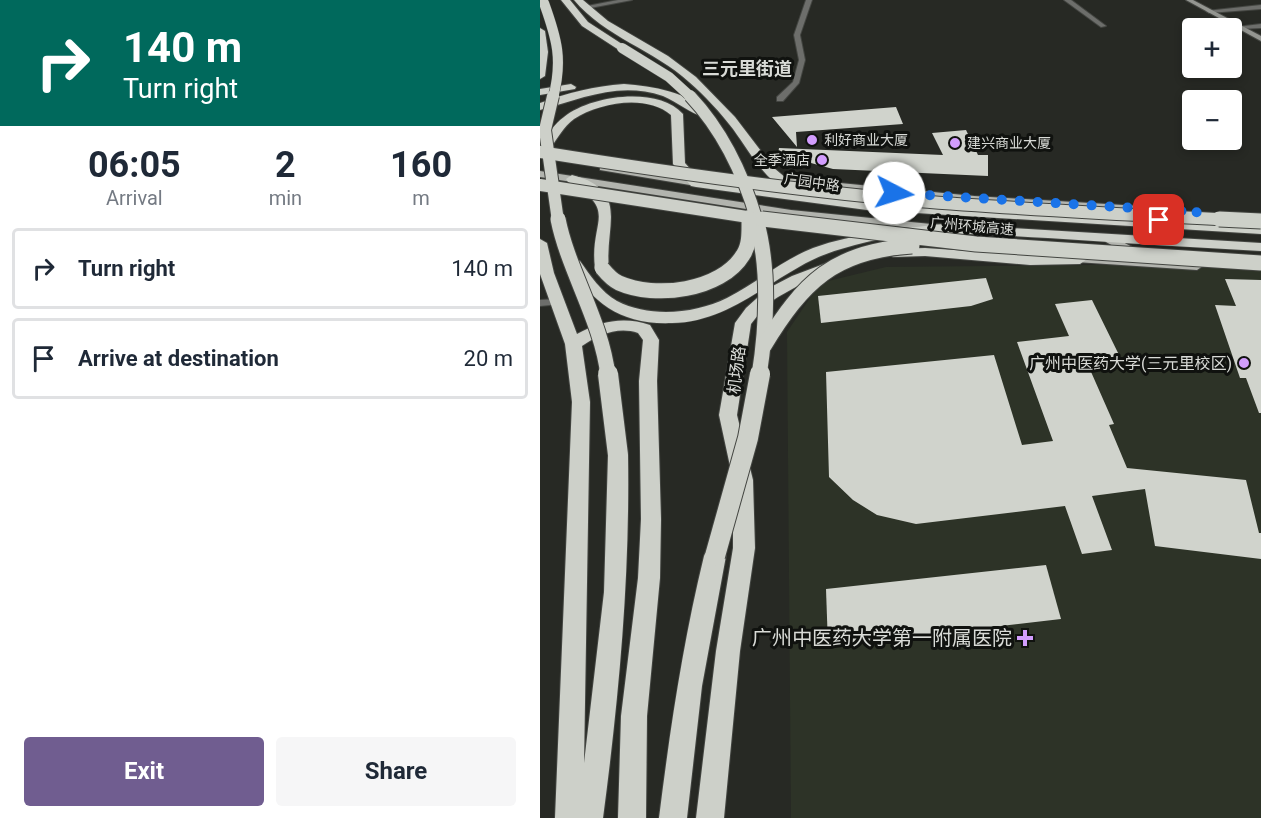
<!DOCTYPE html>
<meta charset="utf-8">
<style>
:root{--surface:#fff;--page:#f6f6f7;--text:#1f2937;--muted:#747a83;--line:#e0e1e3;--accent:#705d90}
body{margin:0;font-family:Roboto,"Noto Sans SC",sans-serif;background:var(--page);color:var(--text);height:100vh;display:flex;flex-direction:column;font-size:22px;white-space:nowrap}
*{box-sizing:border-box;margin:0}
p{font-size:20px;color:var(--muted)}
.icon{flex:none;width:33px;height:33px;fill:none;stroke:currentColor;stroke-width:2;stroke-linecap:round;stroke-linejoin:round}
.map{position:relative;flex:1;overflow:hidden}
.sheet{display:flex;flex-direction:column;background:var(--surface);width:540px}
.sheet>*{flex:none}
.hud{background:#00695c;color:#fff;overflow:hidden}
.buttons{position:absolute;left:642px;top:18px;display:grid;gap:12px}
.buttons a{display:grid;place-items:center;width:60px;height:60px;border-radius:6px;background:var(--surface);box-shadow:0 3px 9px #0003;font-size:30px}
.pin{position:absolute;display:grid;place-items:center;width:51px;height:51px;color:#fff;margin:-26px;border-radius:12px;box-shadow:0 3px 9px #0006}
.me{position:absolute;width:66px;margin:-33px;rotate:95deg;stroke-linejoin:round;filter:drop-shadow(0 0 4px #0008)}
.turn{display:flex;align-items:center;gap:21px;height:126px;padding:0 24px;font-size:27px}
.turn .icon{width:78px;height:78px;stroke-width:2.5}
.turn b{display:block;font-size:42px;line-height:51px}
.eta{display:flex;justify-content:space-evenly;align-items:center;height:102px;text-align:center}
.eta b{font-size:36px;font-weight:700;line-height:42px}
.action{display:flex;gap:12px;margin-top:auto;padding:12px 24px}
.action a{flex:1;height:69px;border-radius:6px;background:var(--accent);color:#fff;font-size:24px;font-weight:700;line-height:69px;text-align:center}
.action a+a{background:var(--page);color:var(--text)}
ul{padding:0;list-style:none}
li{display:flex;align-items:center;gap:18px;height:81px;margin:0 12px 9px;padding:0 12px;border:3px solid var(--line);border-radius:6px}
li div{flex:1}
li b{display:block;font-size:22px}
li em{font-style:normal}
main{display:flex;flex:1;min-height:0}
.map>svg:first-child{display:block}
.built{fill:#2d3327}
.building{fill:#d0d3cc}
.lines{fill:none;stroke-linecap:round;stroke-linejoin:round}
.lane-casing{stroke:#434541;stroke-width:2}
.street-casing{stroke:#434541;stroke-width:2}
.secondary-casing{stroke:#434541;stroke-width:2}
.primary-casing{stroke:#434541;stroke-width:2}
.highway-casing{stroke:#434541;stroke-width:2}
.lane{fill:#6d6e6b;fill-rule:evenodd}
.street{fill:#6d6e6b;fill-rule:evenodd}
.secondary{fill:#949691;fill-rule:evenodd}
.primary{fill:#b2b4ae;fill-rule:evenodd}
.highway{fill:#cdd0c9;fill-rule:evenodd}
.highway-bridge-far3-casing{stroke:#434541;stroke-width:11;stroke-linecap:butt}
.highway-bridge-far2-casing{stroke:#434541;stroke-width:14;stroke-linecap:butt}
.highway-bridge-far1-casing{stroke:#434541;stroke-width:17;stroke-linecap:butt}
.highway-bridge-casing{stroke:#434541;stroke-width:22;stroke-linecap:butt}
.highway-bridge-far3{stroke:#cdd0c9;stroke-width:10}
.highway-bridge-far2{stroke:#cdd0c9;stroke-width:12}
.highway-bridge-far1{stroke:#cdd0c9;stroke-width:15}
.highway-bridge{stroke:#cdd0c9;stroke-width:20}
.route{stroke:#1a73e8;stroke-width:10;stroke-dasharray:0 18}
.poi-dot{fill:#d29dfd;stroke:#10120f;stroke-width:2}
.labels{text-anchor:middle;stroke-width:6;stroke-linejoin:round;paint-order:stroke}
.far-poi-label{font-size:14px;fill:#d9dbd7;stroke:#10120f;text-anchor:start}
.far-street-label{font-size:14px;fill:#d9dbd7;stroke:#10120f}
.poi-label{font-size:16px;fill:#d9dbd7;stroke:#10120f;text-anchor:end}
.street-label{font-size:16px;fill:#d9dbd7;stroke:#10120f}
.far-district-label{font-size:18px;font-weight:bold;fill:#d9dbd7;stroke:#10120f}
.near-poi-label{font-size:20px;fill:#d9dbd7;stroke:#10120f;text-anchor:end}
</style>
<main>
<section class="sheet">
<div class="hud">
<div class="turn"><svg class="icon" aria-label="right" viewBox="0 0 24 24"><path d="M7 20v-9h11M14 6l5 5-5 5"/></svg><div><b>140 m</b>Turn right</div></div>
</div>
<div class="eta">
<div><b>06:05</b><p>Arrival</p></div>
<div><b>2</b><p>min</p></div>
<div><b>160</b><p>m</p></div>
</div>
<ul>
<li><svg class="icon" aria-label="right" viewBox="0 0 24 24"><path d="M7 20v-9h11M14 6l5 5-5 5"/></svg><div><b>Turn right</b></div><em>140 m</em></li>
<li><svg class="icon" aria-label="arrive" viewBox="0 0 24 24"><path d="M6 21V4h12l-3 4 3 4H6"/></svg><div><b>Arrive at destination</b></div><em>20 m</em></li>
</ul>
<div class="action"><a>Exit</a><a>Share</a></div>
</section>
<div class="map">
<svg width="721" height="818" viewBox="0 0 721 818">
<rect width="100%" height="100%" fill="#272924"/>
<path class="built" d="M653,264l68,3v551h-470l-4,-486 33,-49 66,-16z"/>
<g class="building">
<path d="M356,107l7,17 -107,8 1,15 -25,-30z"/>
<path d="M426,130l12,25h10v21l-155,-7 -55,-15 1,-6 164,7 -11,-22z"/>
<path d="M446,278l7,21 -22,7 -150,17 -3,-27z"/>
<path d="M685,279l36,1v133h-2l-13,-35h-6l-25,-73 21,1z"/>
<path d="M552,300l30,61 -34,4 26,59 -5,1 18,43 119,12 13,53h2v26l-106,-13 -10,-57 -53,7 20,54 -30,4 -17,-48 -149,18 -39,-9 -24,-15 -24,-23 -3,-105 168,-17 28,90 31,-4 -36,-99 52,-6 -14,-32z"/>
<path d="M506,565l15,54 -233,27 -2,-57z"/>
</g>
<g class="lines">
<g class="lane-casing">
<g id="lane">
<path d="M721,24v4l-22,1 -3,-2z"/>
<path d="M17,299l4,1 1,2 -1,2 -21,2v-6z"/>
</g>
</g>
<g class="street-casing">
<g id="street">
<path d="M78,0h14l-47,9 -3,-2z"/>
<path d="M266,0h6l-12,35 5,25 -6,23 -16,18h-6v-4l16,-15 6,-22 -5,-25z"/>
<path d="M524,0h7l35,26 -5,1z"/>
<path d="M721,5v4l-52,4 -3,-2z"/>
</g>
</g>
<g class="secondary-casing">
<path id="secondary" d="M646,0h7l68,36v5z"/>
</g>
<g class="primary-casing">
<g id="primary">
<path d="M64,165l92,15 5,3 -5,3 -96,-16v-4z"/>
<path d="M0,171l251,39 150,15 6,3 -6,3 -150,-15 -251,-39z"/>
<path d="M238,177l196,19 198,12 6,3 -6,3 -198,-12 -200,-20 -1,-2z"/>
<path d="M570,235l35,19 1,5 51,3 6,4 -6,4 -121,-8v-6l4,-1 55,3 -29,-16 -2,-3z"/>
</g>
</g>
<g class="highway-casing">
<g id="highway">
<path d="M21,0h9l18,22 37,24v4h-6l-37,-24z"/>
<path d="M34,0h9l25,21 60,35 28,21 39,40 39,51 31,26 62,8 394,24v8l-394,-24 -171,-23 -5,-1 -18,-22 -2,-49c-24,-21 -71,-13 -97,4 -10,7 -17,20 -24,30h-8l-2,-3c7,-10 14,-22 24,-29 27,-22 94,-31 119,-3l2,49 15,17 86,11c-24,-15 -37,-40 -53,-62 -13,-17 -28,-33 -44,-47 -35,-32 -84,-45 -115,-82z"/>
<path d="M0,28l5,3 3,21 -3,24 -5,3z"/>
<path d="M31,84l5,3 -1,2 -35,6v-6z"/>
<path d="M84,84c29,2 64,8 86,30l-6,3c-14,-4 -27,-15 -41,-21 -45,-15 -81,3 -123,14v-7c28,-10 54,-17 84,-19z"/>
<path d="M32,175c59,15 32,52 37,93l-2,3 -5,2 -7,-5c-6,-48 25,-57 -27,-86l-2,-3z"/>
<path d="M403,224l318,19v8c-71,-4 -142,-8 -213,-13 -58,-3 -115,-9 -172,2 -27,6 -54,13 -77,27 -41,23 -77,55 -127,56 -51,2 -78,-19 -104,-59l7,-5 5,2c10,14 21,31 37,40 33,17 77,13 110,-3 30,-15 55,-38 86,-50 42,-15 87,-19 130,-24z"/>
<path d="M0,239l7,4 7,30 23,61c24,-13 47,-18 73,-9l9,15 -2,41 4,138 -1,59 -13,138 -1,102h-28l3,-102 17,-138 3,-59 -2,-138 4,-41 -5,-7c-20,-7 -40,2 -56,13l8,56 -6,361 20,-171 4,-137 3,-6 7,-2 7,2 3,6c2,122 -9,242 -25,363h-48l17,-416 -7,-58 -25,-70z"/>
<path d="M385,248l105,7 50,-1 7,5 -7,5 -50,1 -105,-9 -32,1 -7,-4 7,-4z"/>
<path d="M297,259l7,5 -2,3 -39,16 -25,14 -12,8 -15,19 -14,91 16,65 2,68 -15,103 -16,167h-28l20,-167 17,-103v-68l-14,-65 16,-92 11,-15 21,-19 25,-13z"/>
<path d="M175,546l8,3 3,7 -24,130 -15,132h-28c11,-88 24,-176 45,-262l3,-7z"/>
</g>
</g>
<use href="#lane" class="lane"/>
<use href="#street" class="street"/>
<use href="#secondary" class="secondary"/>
<use href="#primary" class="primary"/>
<use href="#highway" class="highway"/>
<g class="highway-bridge-far3-casing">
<g id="highway-bridge-far3">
<path d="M4,3c13,36 19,57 9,95"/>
<path d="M82,48l47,29 23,21"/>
</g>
</g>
<g class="highway-bridge-far2-casing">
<g id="highway-bridge-far2">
<path d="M13,96l-8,34 13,91"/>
<path d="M150,96c32,34 54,80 67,125"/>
<path d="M0,152c125,20 251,38 377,49 112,9 223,14 335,20"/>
<path d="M0,185l234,36"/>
<path d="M209,216v5"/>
</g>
</g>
<g class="highway-bridge-far1-casing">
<g id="highway-bridge-far1">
<path d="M18,219c10,51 44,103 50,157"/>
<path d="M216,219c14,50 11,106 3,157"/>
<path d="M222,219l214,25 285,19"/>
<path d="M679,219l42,2"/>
<path d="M62,268c5,6 10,12 17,15 36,16 102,8 124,-28 7,-10 6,-24 6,-36"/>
<path d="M224,346c39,-64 70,-95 148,-100"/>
</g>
</g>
<g class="highway-bridge-casing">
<g id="highway-bridge">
<path d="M68,374l10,81"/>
<path d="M175,556l33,-118 12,-64"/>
</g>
</g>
<use href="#highway-bridge-far3" class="highway-bridge-far3"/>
<use href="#highway-bridge-far2" class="highway-bridge-far2"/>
<use href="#highway-bridge-far1" class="highway-bridge-far1"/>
<use href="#highway-bridge" class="highway-bridge"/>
</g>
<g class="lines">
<path class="route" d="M354,193l304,19 -39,8"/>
</g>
<g class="poi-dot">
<circle cx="272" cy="140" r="6"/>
<circle cx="415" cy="143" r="6"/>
<circle cx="282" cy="160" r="6"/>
<circle cx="704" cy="363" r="6"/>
<path d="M482 629h6v6h6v6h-6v6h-6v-6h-6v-6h6z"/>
</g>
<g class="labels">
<g class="far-poi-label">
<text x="284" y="145">利好商业大厦</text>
<text x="427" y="148">建兴商业大厦</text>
<text x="270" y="165" text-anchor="end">全季酒店</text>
</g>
<g class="far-street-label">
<text transform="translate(272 182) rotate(8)" y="5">广园中路</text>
<text transform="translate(432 226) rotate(5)" y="5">广州环城高速</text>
</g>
<g class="poi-label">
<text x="692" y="369">广州中医药大学(三元里校区)</text>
</g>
<g class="street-label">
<text transform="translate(196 370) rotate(-83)" y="6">机场路</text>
</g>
<g class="far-district-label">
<text x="207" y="75">三元里街道</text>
</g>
<g class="near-poi-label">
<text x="472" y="645">广州中医药大学第一附属医院</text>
</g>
</g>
</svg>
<div class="buttons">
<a>+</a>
<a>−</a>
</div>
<div class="pin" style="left:619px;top:220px;background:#d93025"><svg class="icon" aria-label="arrive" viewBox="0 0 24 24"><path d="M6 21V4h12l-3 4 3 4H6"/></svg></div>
<svg class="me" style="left:354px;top:193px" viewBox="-20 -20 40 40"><circle r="19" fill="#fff"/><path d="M0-13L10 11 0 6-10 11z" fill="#1a73e8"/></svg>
</div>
</main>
